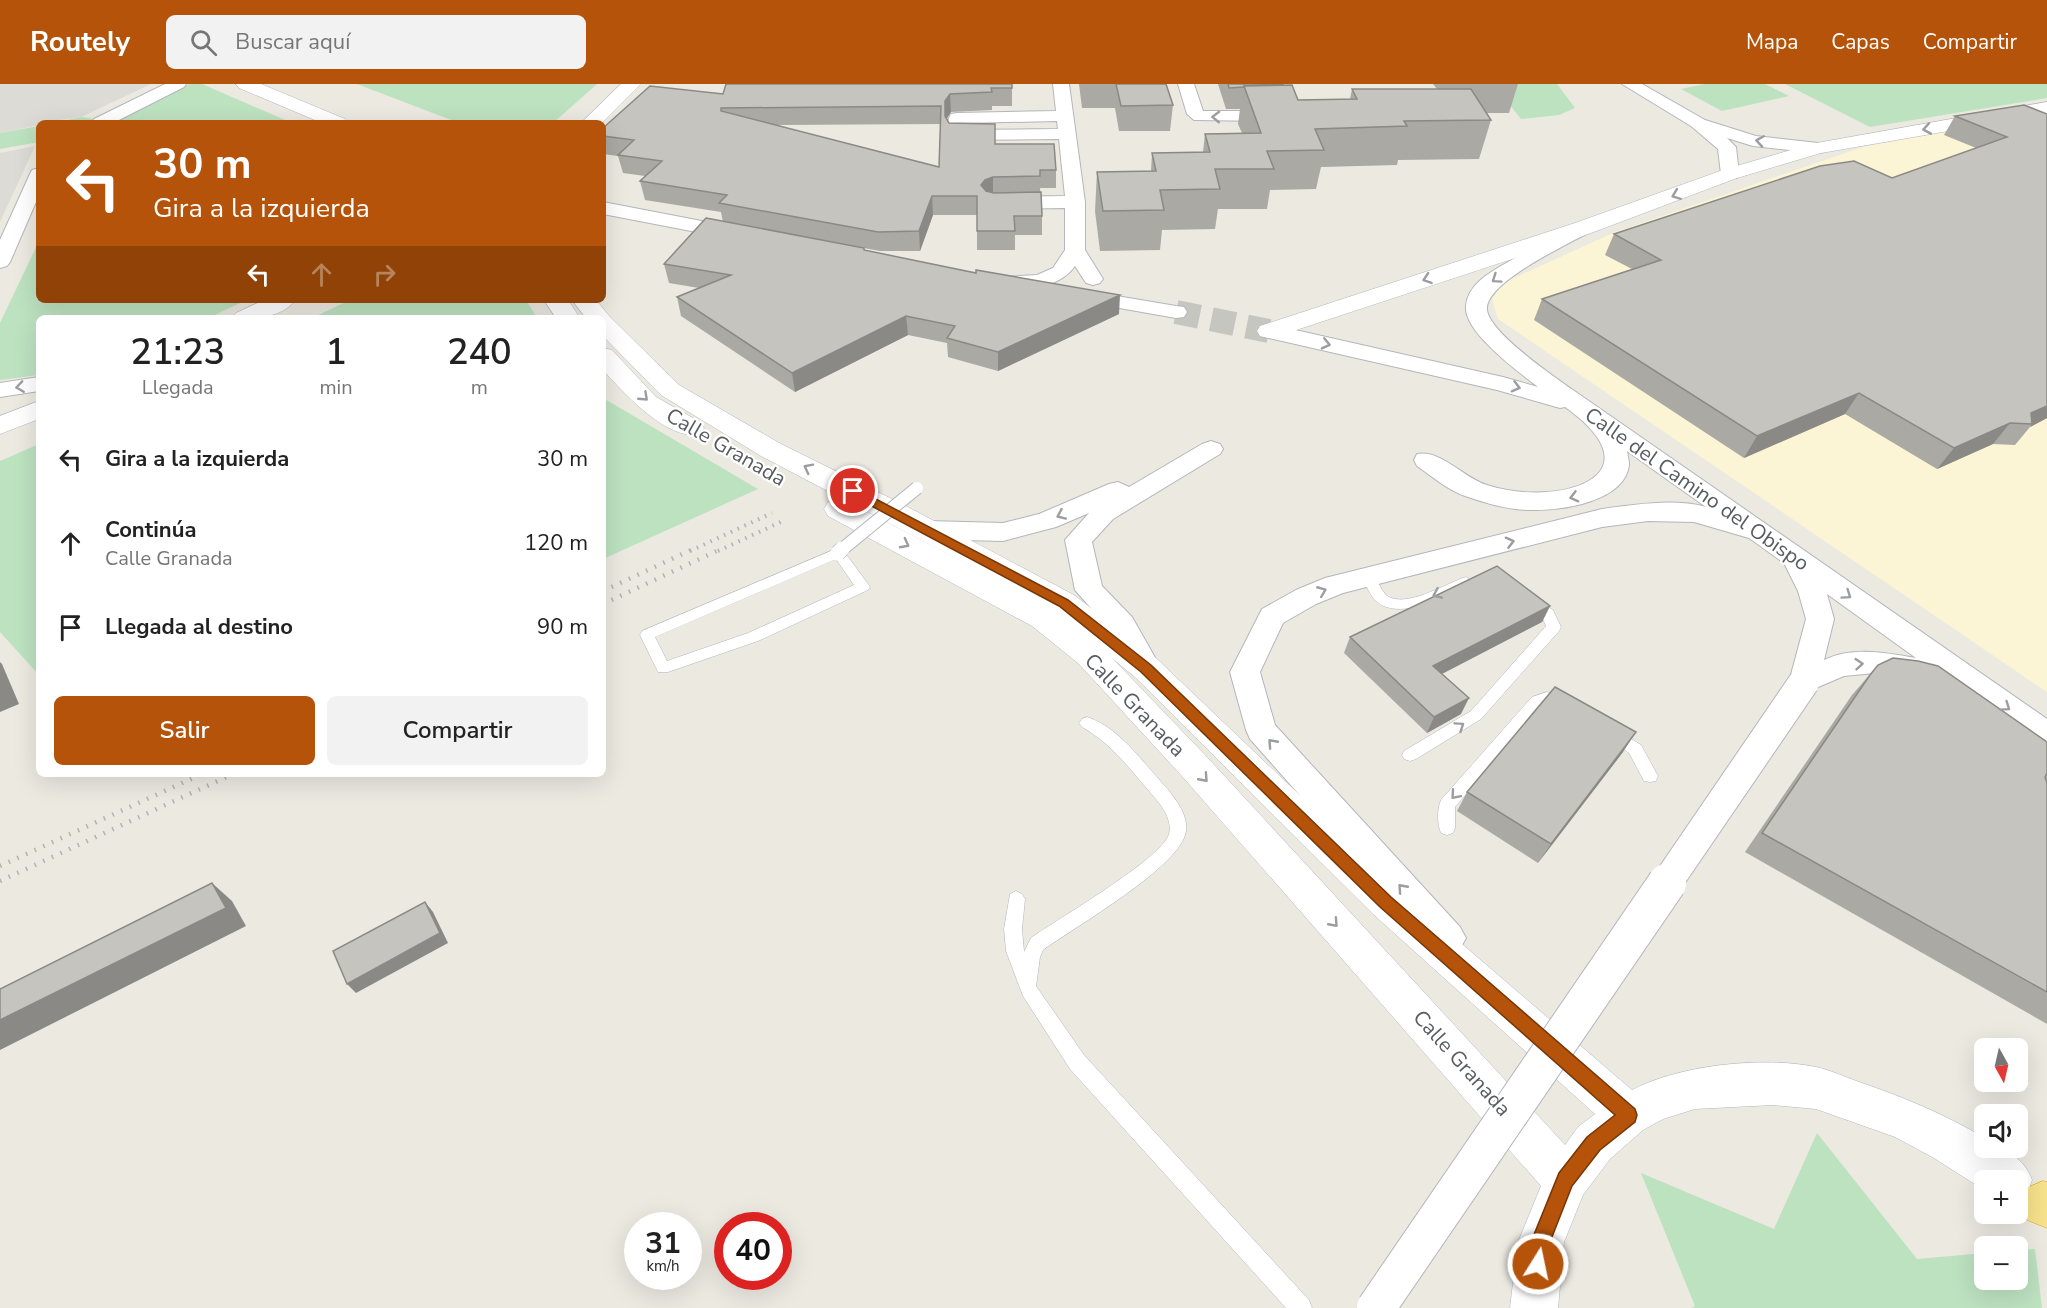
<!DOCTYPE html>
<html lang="es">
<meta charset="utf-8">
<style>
:root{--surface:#fff;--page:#f2f2f2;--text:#222;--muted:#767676;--accent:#b45309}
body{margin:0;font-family:"Nunito Sans",sans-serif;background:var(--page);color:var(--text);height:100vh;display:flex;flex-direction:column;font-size:22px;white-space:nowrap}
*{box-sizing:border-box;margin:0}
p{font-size:20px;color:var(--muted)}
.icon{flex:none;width:33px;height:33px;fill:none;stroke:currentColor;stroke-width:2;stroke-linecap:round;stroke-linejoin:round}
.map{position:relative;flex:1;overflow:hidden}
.sheet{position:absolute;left:36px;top:231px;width:570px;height:462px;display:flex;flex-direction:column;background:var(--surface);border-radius:9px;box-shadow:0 6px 24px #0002}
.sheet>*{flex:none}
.top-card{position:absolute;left:36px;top:36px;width:570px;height:183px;border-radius:9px;box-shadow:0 6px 24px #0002;background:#b45309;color:#fff;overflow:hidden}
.needle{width:39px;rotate:172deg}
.buttons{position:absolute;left:1974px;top:954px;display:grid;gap:12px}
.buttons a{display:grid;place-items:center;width:54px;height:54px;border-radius:9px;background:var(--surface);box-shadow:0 6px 24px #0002;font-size:30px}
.speed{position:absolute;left:624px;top:1128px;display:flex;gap:12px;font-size:30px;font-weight:700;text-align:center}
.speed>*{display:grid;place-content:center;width:78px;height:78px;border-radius:50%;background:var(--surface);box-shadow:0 6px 24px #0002;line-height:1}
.speed small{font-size:15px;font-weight:400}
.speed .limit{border:9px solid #d22;background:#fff;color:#111}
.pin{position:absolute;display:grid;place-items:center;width:51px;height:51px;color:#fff;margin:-26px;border:3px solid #fff;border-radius:50%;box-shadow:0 2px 6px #0007}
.me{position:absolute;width:66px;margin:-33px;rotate:10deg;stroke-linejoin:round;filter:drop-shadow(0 0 4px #0008)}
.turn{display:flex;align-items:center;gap:21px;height:126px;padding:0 18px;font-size:27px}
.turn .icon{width:78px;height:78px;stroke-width:2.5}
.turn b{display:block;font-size:42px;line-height:51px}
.lanes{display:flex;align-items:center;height:57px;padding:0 18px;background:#0003;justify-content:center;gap:30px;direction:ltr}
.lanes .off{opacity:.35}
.eta{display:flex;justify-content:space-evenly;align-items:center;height:102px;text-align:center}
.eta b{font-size:36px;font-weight:600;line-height:42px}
.action{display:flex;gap:12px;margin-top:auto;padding:12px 18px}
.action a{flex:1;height:69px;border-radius:9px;background:var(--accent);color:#fff;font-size:24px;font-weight:600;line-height:69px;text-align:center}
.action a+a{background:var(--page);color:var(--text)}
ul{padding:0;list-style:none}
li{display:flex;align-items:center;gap:18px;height:84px;padding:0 18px}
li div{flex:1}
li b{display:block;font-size:22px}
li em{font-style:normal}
header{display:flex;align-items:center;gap:36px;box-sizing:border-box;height:84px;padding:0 30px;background:var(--accent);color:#fff}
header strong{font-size:28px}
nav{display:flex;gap:33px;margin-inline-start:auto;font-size:21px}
.search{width:420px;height:54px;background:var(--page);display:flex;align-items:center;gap:15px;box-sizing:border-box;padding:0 21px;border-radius:9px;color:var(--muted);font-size:22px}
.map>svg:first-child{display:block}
.commercial{fill:#fbf5d5}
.industrial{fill:#dddbd5}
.green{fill:#bde2c0}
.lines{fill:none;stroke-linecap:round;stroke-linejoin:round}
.street-tunnel{stroke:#c6c6c0;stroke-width:24;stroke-dasharray:24 12;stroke-linecap:butt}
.lane-casing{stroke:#b3b6ba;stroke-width:1}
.street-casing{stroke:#b3b6ba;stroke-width:2}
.secondary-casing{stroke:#b4b7bc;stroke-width:1}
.highway-casing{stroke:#dfaa0c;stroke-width:1}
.lane{fill:#fff;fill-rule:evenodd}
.street{fill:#fff;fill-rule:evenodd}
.secondary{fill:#fff;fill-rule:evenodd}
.highway{fill:#f6e28c;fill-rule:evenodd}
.rail-far1{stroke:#b1b2b2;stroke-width:4;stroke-dasharray:1.5 6;stroke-linecap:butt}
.rail{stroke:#b1b2b2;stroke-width:4.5;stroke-dasharray:1.5 8;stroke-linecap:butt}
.lane-bridge-far1-casing{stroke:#b3b6ba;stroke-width:14;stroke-linecap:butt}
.lane-bridge-casing{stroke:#b3b6ba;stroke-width:16;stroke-linecap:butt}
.street-bridge-far1-casing{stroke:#b3b6ba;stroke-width:32;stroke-linecap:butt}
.street-bridge-casing{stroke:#b3b6ba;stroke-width:40;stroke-linecap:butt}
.lane-bridge-far1{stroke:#fff;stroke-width:12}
.lane-bridge{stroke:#fff;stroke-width:15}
.street-bridge-far1{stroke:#fff;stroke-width:30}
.street-bridge{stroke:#fff;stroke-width:38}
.wall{fill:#aaa9a3;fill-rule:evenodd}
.shaded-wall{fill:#8b8985}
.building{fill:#c6c4be;stroke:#8b8985;stroke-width:1.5;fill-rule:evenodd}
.oneway{stroke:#9b9da0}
.route{fill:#b45309;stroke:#753606;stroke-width:1.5}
.labels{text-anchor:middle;stroke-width:4.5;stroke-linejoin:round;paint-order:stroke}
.street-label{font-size:21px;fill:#595c60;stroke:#fff}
</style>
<header>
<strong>Routely</strong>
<div class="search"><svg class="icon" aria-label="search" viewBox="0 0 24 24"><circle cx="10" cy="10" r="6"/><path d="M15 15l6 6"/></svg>Buscar aquí</div>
<nav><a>Mapa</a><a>Capas</a><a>Compartir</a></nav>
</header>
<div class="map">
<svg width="2047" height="1224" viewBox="0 0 2047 1224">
<rect width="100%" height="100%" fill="#ebe9e0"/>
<path class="commercial" d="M2021,34l26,10v564l-549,-373 -6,-20 11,-16 112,-51 248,-85z"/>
<g class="industrial">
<path d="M0,0h151l-70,33 -42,6v2l-39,8z"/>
<path d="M35,62l-35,76v-69z"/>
</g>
<g class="green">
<path d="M190,0h12l90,39h-240l30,-6 17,3z"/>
<path d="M357,0h240l-44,39h-94z"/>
<path d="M1493,0h64l18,24 -16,7 -38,4z"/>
<path d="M1705,0h60l24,12 -67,15 -41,-22z"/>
<path d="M1785,0h262v14l-177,29z"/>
<path d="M39,42v16l-39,7v-16z"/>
<path d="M39,157v59h208l-39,18h-169v57l-39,5v-57z"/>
<path d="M350,216h176l11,18h-225z"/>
<path d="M603,314l155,91 -155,70z"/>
<path d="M39,360v231l-39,-43v-171z"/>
<path d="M1817,1049l100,126 67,-6v27h34v-30l17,-1 7,59h-350l3,-2 -54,-133 133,56z"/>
</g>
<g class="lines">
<path class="street-tunnel" d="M1176,228l93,19"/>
<g class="lane-casing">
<g id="lane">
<path d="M838,464l5,2 25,34 2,3 -2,3 -110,51 -90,31h-10l-18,-37 2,-4zM836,475l18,26 -106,48 -81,28 -12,-24z"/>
<path d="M1369,489l5,2c4,6 7,15 12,20 18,15 61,-12 80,-18l7,5 -2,3c-23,11 -71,36 -94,17 -7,-6 -10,-16 -15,-24z"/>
<path d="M1530,512l23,14 8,17 -2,4 -78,88 -65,40 -6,2 -6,-2 -2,-4 2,-4 67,-40 75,-85 -4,-9 -19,-16z"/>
<path d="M1547,608l21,7 3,4 -3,4c-9,3 -17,-5 -26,-2l-87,102v21l-2,5 -6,2 -6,-2c-4,-9 -4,-24 0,-33l91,-103z"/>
<path d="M1087,633c30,10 49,37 69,59 12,14 33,35 30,55 -4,35 -113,97 -143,119l-3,7 -4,29 48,69 225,245 3,8h-26l-216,-239 -47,-73 -17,-45 -2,-22 6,-35 6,-3 6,3 3,5 -3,30 2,23 7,-14c25,-18 132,-80 138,-104 5,-19 -16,-38 -27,-51 -18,-22 -35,-42 -60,-56l-3,-4 3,-4z"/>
<path d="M1611,642l30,19 17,31 -2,5 -6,1 -6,-1 -15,-28 -23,-17 -3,-4 3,-4z"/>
</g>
</g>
<g class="street-casing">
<g id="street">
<path d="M165,0h21l-2,3 -71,36h-22l3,-4z"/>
<path d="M1053,0h16l16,118v48l18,29 -3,4 -7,2 -7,-2 -11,-17c-17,24 -57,27 -84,20l-3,-4 3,-4 46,-3 16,-7 12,-18v-42l-65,1 -7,-2 -3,-4 3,-4 7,-2 65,-1 -6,-57 -103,1 -6,-1c-4,-6 -3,-19 1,-25l6,-1 99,-2zM1057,37l1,8 -93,1v-7z"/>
<path d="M1178,0h16l9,27h77l6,1 3,4 -3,4 -6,1 -86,-1 -7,-6z"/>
<path d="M1622,0h20l63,36 51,16 62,7 6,1 3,4 -3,4 -6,1 -65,-7 -26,-8 9,9 3,27 -2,4h-14l-2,-4 -3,-25 -27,-23z"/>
<path d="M39,84v27l-29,67 -3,4 -7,2v-28l30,-66 2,-4z"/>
<path d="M603,118l135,26 7,2 3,4 -3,4 -7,2 -135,-26z"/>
<path d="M1583,138l7,2 3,4 -3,4c-22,12 -106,51 -103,78 3,23 66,66 86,80l474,329v28l-11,-3 -100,-72 -3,6 -10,3 -48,-8 -31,3 -40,17 -10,-3 -5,-8 17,-63 -8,-28 -14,-28 -35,-25 -55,-16 -46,-1 -46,6 -259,66 -27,11 -33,19 -23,49 15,53 185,202 6,11 -6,11 -12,5 -12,-5 -186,-210 -4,-9 -16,-58 32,-63 34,-19 29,-12 277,-69c33,-4 71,-11 104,-2l-79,-56c1,5 2,10 2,14 -4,37 -69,46 -98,45 -21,0 -43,-6 -63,-13 -19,-6 -35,-20 -51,-31l-3,-6 3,-6c23,-5 47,24 70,31 70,23 176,-8 78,-78l-5,1 -63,-18 -228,-52 -8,-2 -3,-5 3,-5 8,-2 234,53 35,10c-18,-14 -75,-55 -72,-81 2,-25 32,-38 51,-49 21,-12 43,-29 66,-35zM1827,510l89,64c-30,-5 -63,-12 -92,2l10,-41z"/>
<path d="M1081,206l95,16 8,1 3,5 -3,5 -8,1 -102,-18 -4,-4 4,-4z"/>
<path d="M39,293v14l-39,6v-14z"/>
<path d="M1211,357l9,3 3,5 -3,5 -107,65 -21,23 10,44 30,31 29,51 -5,8 -10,3 -10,-3 -25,-45 -36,-41 -10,-50 24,-27 -33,14 -53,14 -76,-2 -9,-3 -4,-6 4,-6 9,-3 76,2 36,-9 70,-30 9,-2 11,5 73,-43z"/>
</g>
</g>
<g class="secondary-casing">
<g id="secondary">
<path d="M236,0h25l84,35 3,4h-26l-83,-35z"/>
<path d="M621,0h20l-39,39h-21z"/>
<path d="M2047,18v12l-226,39 -84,25 -146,55 -313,103 -9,2 -9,-2 -3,-5 3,-5 315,-103 148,-53 88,-26z"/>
<path d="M264,216h31c-13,19 -43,18 -63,18l4,-5z"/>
<path d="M544,216h24l12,18h-24z"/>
<path d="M572,216h24l14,17 69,68 102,59 123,61 170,90 83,64 242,231 233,200c47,-25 131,-34 184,-23 14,3 29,10 43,15 44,15 86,32 125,56v10c24,0 40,11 48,32l-6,16 -8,3v-19h-34v10l-50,-32 -39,-21 -79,-28 -43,-4 -78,4 -32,10 -20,11 -33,29 -27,36 -19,47 -6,66h-48l8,-66 23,-56 -360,-411 -102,-111 -47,-38 -204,-110 -4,-7 4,-7 10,-2 10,2 136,71 -223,-117 -100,-61 -58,-59v-18h-17zM1112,574l23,19 238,237 222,200 -17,13 -13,18 -360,-390z"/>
<path d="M603,264l9,2 44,47 44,25 4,6 -4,6c-32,8 -77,-42 -97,-64z"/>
<path d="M39,317v18l-39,15v-18z"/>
</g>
</g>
<g class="highway-casing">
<path id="highway" d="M2043,1097l4,1v46l-20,-8 -7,-16 7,-16z"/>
</g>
<use href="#lane" class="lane"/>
<use href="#street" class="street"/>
<use href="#secondary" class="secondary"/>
<use href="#highway" class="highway"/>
<g class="rail-far1">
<path d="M690,467l82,-38"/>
<path d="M718,467l67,-31"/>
</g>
<g class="rail">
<path d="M603,507l90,-42"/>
<path d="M603,520l118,-55"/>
<path d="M0,782l202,-92"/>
<path d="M0,797l233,-107"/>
</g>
<g class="lane-bridge-far1-casing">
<path id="lane-bridge-far1" d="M840,467l77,-63"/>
</g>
<g class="lane-bridge-casing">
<path id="lane-bridge" d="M838,469l4,-4"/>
</g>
<g class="street-bridge-far1-casing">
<path id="street-bridge-far1" d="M1666,800l138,-202"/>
</g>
<g class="street-bridge-casing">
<path id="street-bridge" d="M1376,1224l291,-425"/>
</g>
<use href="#lane-bridge-far1" class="lane-bridge-far1"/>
<use href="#lane-bridge" class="lane-bridge"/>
<use href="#street-bridge-far1" class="street-bridge-far1"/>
<use href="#street-bridge" class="street-bridge"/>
</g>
<g class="wall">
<path d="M1012,0v22h-20v4l-41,2 -4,7 2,4 46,21 61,26v18h-16l2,28v19h-27v15h-38v-35h-44l-13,36h-40l-16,-3v2l255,64 -121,57 -50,-14 -1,-14 -39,-8 -113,57 -114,-76 -4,-19 22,-9 -30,-5 -5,-19 59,-42 -2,-10 -76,-12 -5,-19 5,-5 -22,-3 -5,-17 -15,-2v-26l120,-34zM941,40l-2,43 -164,-42z"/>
<path d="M1079,0h87l7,21 -3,26h-51l-4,-23h-33z"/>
<path d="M1218,0h65l15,16 52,-1 2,-10h85l-4,-5h85l-9,29h-23l5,7 -12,39 -81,1 -1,5 -76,2 -5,22 -46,1 -3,19h-49l-3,20 -53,1 -2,20 -60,1 -5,-40 2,-39 54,-1 1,-18 51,-1 2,-18 37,-1 -4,-9 2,-15h-14z"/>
<path d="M2024,21l23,313 -17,9 -15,18 -22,-1 -56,25 -92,-55 -101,44 -210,-138 8,-21 90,-30 -27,-14 9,-21 278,-56 84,-30 -32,-13 11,-19z"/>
<path d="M1550,522l-8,16 -100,52 19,40 -34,19 -83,-80 6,-16z"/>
<path d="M1878,581l169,77v282l-302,-172 107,-157z"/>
<path d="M1623,668l-85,111 -81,-52 10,-19z"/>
</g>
<g class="shaded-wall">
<path d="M950,10l1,18 -5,7 -1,-3v-15z"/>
<path d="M993,93v19l-8,3 -4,-14 4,-5z"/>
<path d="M932,112l1,19 -13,36 -1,-20z"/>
<path d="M1120,211l-1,19 -121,57v-19z"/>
<path d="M906,232l2,19 -113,57 -3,-19z"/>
<path d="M1859,309l-14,21 -101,44 13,-22z"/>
<path d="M2047,322v12l-17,9 2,-3 -1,-11z"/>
<path d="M2010,339l-17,21 -56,25 17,-21z"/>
<path d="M1550,522l-8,16 -116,60 7,-16z"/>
<path d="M0,578l2,2 17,40 -19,8z"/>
<path d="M1469,614l-8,16 -34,19 7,-16z"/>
<path d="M1636,648l-13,20 -85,111 13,-19z"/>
<path d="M212,799l20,18 14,25 -246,124v-30z"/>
<path d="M425,818l8,10 15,31 -92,50 -9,-9z"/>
</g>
<g class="building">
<path d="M726,0h286v4h-21l1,4 -42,2 -5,7v15l4,7 46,1v20h59l2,26h-16v6l-47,1 -8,3 -4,5 5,6 8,2 47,-1 1,24h-28l1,15h-38v-35h-45l-13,35 -41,1 -159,-29 8,-8 -87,-14 22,-20 -44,-6 16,-15 -31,-4v-8l47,-42 73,8zM941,22l-2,61 -218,-56v-3z"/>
<path d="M1116,0h50l7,21 -52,1z"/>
<path d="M1228,0h55v1l-39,1v1l-15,1z"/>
<path d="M1292,1l6,15 59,-1 -5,-10h119l20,31 -87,1 3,5 -92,3 9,21 -57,1 7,18h-59l5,20 -60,1 4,20 -61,1 -6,-39 59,-1 -4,-18 58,-1 -5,-18 56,-1 -17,-47z"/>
<path d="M2024,21l23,9v292l-16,7 1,11 -22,-1 -56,25 -95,-55 -102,43 -215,-137 119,-39 -47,-26 206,-68 34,-5 38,17 115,-41 -52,-21z"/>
<path d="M706,134l158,30v2l112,23v-3l144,25 -122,57 -51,-14 8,-12 -49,-10 -114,57 -115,-76 54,-22 -67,-11z"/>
<path d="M1497,482l53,40 -117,60 36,32 -35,19 -84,-80z"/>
<path d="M1893,574l25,3 20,5 109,76v31l-2,4 2,6v209l-285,-159 108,-158 8,-10z"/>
<path d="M1555,603l81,45 -85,112 -84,-52z"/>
<path d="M212,799l14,25 -226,112v-31z"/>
<path d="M425,818l15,31 -93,51 -14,-33z"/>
</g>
<defs><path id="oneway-chevron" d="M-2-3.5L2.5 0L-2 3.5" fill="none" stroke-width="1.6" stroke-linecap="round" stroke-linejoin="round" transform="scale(1.5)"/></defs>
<g class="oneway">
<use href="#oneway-chevron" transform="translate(1216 33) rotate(-179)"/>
<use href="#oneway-chevron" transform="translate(1927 45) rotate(170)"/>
<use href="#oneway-chevron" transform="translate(1760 57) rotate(-171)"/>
<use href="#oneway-chevron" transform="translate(1676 111) rotate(159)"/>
<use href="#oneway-chevron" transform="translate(1427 195) rotate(161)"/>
<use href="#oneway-chevron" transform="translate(1496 195) rotate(145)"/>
<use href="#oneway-chevron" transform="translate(1326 260) rotate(13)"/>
<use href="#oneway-chevron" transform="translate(20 303) rotate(172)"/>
<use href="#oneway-chevron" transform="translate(1516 303) rotate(15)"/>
<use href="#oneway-chevron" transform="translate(644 313) rotate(43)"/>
<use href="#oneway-chevron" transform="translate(808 384) rotate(-153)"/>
<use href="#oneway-chevron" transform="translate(1574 413) rotate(165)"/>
<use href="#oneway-chevron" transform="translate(1061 431) rotate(156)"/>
<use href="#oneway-chevron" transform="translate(1510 458) rotate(-14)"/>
<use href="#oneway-chevron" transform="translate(905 460) rotate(28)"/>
<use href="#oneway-chevron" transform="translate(1322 507) rotate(-22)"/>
<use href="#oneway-chevron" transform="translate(1437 510) rotate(157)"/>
<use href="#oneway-chevron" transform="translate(1847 511) rotate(35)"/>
<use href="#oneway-chevron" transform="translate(1859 580) rotate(-5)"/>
<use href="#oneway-chevron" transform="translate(2006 623) rotate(35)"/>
<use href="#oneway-chevron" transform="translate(1460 642) rotate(-34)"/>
<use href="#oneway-chevron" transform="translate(1272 659) rotate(-132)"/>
<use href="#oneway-chevron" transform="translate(1204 694) rotate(48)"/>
<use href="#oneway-chevron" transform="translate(1455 711) rotate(131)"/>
<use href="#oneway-chevron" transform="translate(1402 804) rotate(-132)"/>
<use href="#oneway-chevron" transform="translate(1334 839) rotate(48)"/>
</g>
<path class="route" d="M853,403l215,113 83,65 240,232 244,212 2,6 -2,7 -35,28 -28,36 -22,56 -5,29 -7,3 -6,-3 -3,-7 2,-22 28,-69 28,-36 28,-22 -235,-208 -239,-235 -82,-66 -210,-112v-6z"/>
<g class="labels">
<g class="street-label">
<text transform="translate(726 363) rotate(30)" y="7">Calle Granada</text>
<text transform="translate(1697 405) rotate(35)" y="7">Calle del Camino del Obispo</text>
<text transform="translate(1135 621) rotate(46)" y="7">Calle Granada</text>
<text transform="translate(1462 979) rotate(48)" y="7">Calle Granada</text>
</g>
</g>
</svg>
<div class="buttons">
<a><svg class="needle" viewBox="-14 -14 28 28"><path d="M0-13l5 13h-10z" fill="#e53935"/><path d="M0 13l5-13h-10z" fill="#767676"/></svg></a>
<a><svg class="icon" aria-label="sound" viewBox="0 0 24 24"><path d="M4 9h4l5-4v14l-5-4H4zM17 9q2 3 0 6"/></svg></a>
<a>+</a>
<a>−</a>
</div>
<div class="speed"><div>31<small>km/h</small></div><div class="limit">40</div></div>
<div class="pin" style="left:853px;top:407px;background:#d93025"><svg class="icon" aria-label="arrive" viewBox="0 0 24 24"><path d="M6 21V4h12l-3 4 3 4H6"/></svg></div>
<svg class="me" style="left:1538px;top:1180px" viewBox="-20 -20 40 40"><circle r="17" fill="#b45309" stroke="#fff" stroke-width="3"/><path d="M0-11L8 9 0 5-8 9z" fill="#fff"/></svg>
<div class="top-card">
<div class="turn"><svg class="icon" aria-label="left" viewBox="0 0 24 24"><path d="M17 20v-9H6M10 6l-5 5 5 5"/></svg><div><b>30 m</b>Gira a la izquierda</div></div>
<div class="lanes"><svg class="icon" aria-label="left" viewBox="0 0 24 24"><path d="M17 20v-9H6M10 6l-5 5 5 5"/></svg><svg class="icon off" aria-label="ahead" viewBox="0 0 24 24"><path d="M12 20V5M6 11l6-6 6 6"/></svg><svg class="icon off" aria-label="right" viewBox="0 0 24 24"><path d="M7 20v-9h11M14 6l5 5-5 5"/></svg></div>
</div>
<section class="sheet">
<div class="eta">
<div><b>21:23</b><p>Llegada</p></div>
<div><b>1</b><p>min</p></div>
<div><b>240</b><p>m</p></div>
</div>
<ul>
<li><svg class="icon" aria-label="left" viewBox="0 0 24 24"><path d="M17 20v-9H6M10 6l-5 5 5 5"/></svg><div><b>Gira a la izquierda</b></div><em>30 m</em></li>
<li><svg class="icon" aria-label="ahead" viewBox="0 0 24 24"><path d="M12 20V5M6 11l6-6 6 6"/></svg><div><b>Continúa</b><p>Calle Granada</p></div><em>120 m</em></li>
<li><svg class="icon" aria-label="arrive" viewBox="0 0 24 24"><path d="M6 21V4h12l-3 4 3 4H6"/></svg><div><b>Llegada al destino</b></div><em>90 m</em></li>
</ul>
<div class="action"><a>Salir</a><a>Compartir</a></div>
</section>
</div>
